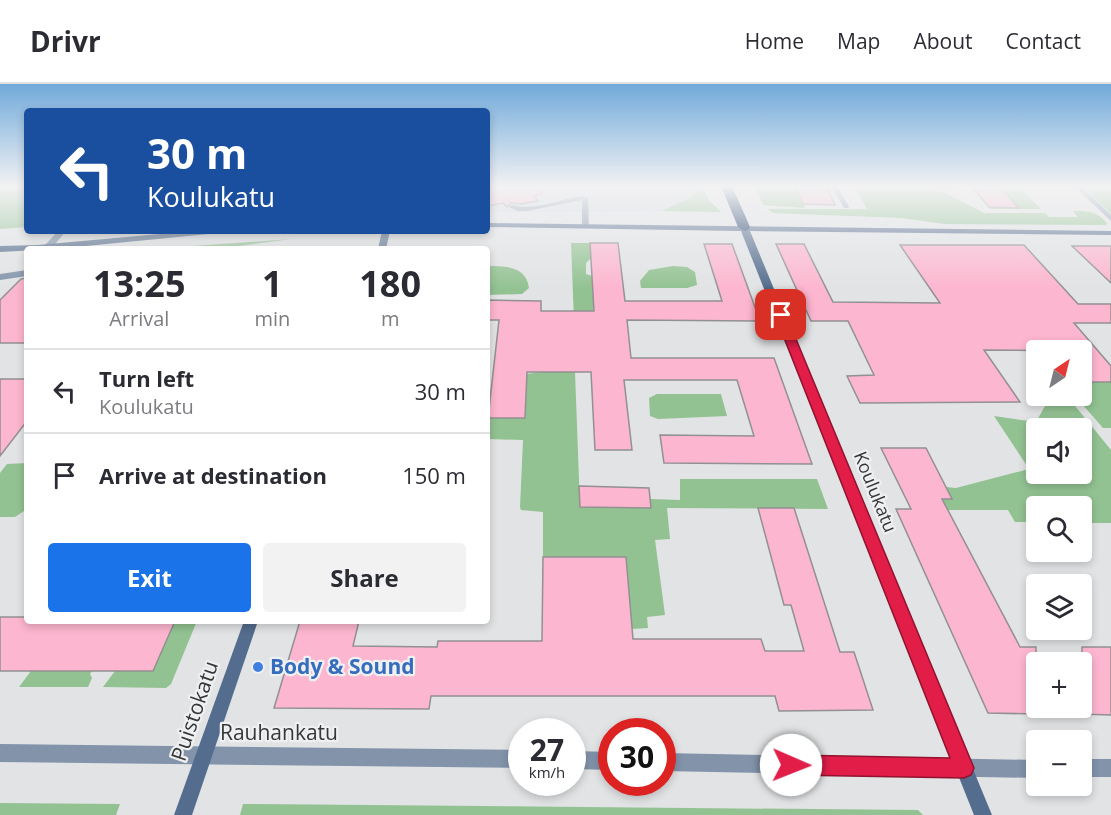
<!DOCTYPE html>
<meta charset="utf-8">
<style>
:root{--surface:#fff;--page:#f2f2f3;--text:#2b2b33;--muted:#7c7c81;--line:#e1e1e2;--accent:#1a73e8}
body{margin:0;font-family:"Open Sans",sans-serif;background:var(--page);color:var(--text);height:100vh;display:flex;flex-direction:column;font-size:22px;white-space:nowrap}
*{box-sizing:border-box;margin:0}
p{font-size:20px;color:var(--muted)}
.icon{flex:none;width:33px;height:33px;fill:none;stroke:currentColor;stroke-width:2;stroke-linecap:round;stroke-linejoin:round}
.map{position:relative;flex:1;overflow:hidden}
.sheet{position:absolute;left:24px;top:162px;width:466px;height:378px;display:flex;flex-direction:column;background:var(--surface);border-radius:6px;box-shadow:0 3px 9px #0003}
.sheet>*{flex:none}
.hud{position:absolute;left:24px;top:24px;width:466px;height:126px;border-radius:6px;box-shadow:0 3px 9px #0003;background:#1a4fa0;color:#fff;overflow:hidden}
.needle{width:39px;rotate:35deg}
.controls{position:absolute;left:1026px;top:256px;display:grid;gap:12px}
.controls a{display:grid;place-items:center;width:66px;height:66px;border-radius:6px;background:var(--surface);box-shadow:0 3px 9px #0003;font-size:30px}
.speed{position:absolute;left:508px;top:634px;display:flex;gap:12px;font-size:30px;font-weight:700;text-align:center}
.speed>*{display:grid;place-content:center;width:78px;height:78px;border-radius:50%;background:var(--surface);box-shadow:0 3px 9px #0003;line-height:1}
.speed small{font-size:15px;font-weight:400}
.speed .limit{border:9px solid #d22;background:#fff;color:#111}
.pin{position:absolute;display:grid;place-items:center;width:51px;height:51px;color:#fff;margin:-26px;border-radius:12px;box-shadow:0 3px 9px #0006}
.me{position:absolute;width:66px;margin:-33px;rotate:91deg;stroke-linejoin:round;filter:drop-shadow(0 0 4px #0008)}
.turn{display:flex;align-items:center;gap:21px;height:126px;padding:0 24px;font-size:27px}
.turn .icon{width:78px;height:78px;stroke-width:2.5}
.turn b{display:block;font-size:42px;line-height:51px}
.eta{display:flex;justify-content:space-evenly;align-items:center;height:102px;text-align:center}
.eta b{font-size:36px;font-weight:700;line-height:42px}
.cta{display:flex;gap:12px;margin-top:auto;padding:12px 24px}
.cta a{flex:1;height:69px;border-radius:6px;background:var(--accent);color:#fff;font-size:24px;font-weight:700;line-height:69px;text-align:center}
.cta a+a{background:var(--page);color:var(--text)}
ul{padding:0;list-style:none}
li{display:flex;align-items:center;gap:18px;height:84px;padding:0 24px;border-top:2px solid var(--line)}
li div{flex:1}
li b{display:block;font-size:22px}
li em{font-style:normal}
header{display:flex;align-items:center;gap:36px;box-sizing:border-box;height:84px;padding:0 30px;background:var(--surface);border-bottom:2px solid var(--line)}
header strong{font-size:28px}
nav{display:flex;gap:33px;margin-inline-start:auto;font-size:21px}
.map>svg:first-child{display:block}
.built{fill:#d2d7e0}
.green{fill:#92c292;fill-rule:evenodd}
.building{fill:#fdb6cf;stroke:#929091;stroke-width:1.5}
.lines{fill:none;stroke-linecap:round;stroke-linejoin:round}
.lane{fill:#8293aa;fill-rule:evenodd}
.street{fill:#8293aa;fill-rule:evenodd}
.secondary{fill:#546c8d;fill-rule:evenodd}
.highway{fill:#173865;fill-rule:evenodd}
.route{fill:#e11d48;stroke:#92132f;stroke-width:1.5}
.shop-dot{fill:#3f7fe0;stroke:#eff0f2;stroke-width:2}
.labels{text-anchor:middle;stroke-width:4.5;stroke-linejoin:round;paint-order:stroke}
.street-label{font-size:18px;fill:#363738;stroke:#eff0f2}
.near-shop-label{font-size:21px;font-weight:bold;fill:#366cbe;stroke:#eff0f2;text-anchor:start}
.near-street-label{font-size:21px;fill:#363738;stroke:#eff0f2}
</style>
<header>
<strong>Drivr</strong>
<nav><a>Home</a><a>Map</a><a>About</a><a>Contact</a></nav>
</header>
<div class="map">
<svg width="1111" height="731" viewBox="0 0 1111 731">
<rect width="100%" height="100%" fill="#e1e3e5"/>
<path class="built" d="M488,102h210l-7,11 -29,14 -91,1h-83z"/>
<g class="green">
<path d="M0,102h27v41l-27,2z"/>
<path d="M698,102h5l5,13 13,13 -59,-1 29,-14z"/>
<path d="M754,102h41l10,22 -42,-3z"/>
<path d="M999,102h19l23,23h-50l-2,-2 29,1z"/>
<path d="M1083,102h28v28z"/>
<path d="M856,105l78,1 12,3 38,20h61l4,4h29l-5,-6c15,0 24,0 34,12l-1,2 -161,-1 -44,-6 -128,-5 -5,-4h99z"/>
<path d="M291,155l-74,10 -7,-3 -59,3z"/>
<path d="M571,159h19l1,15 -5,5v11l6,2 2,44h-20z"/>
<path d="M488,182c18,0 38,0 41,22l-7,6 -34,1z"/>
<path d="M673,182l14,1 8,5 2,13 -10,3h-46l-1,-7 9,-11z"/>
<path d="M540,288h35l5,135 70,1v-9l30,1v-21h137l11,30 -161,-1 3,31 -15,1 10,75 -18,2 1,11 -16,1 -7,-72h-82v-45l-22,-2 -1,-3 3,-67 -35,-1v-21h37l2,-44z"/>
<path d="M1082,298h29v46h-8l-28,-32h7z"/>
<path d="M657,310h64l6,22 -69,3 -8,-3 -1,-18z"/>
<path d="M1037,312h30l44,54v73h-29v-16h-46v15h-21l-7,-12h-60l-6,-11h10l-6,-12 10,1 73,-19 -35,-53 42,6 9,-16zM1036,345h46v45h-46z"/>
<path d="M27,379v46l-12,8h-15v-44l7,-9z"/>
<path d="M175,537h22l-26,63 -5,4 -63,-1 12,-16h37z"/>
<path d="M31,587h61l-2,3 2,4 -4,9h-69z"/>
<path d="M0,719l120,1 -4,11h-116z"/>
<path d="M243,720l675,6 5,5h-683z"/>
</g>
<g class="building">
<path d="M488,102h53l1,8 -8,2 4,5 -17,3 -10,-1 -4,4 -4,-4 -15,3z"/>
<path d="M795,102h31l9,19 -32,-1z"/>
<path d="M971,102h28l20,22 -30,-1z"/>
<path d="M590,159h28l7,58h97l-18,-57h28l28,77 -133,-1 4,38h143l38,106 -148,-1 -4,-28 94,1 -17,-56h-113l8,70h-37l-4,-78h-64l-2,46h-37l11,-98h-11v-20l53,1v10h53z"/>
<path d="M776,160h28l29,58 107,1 -40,-58h124l54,59h33v19h-37l37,43v16h-29v-31l-98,-1 36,52 -160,1 -13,-27 27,-1 -26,-54h-37z"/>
<path d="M1072,162h39v37z"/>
<path d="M27,194v65h-27v-43l21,-21z"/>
<path d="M0,295h27v42l-27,35z"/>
<path d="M881,364h45l26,51h-10l78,148h16v67l-48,-1 -92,-204h15z"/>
<path d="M579,402l70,2 2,20 -71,-1z"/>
<path d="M758,424h36l46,144h14l19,58 -94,1 -4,-15h-344l-2,13 -155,-1 26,-87h59l-6,25 84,1 1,-6h104l1,-84h83l7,82h128l4,12h39l-13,-46h-7z"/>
<path d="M0,533h27v4h148l-22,50h-153z"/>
<path d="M1082,563h29v68l-29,-1z"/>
</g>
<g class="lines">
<g class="lane">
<path d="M831,102h6l12,21 -1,1h-4z"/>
<path d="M960,102l-3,2 -65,1 -3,-2z"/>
<path d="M1074,102h7l30,29v6z"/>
<path d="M577,113l8,-1 3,2 1,30 -7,-2v-26l-55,11h-9l-9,-4 3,-2c21,6 44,-4 65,-8z"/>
</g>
<g class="street">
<path d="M58,147h8l-15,18h-6v-4z"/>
<path d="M27,186v6l-27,4v-6z"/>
<path d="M0,660l522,6v18l-522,-6z"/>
<path d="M573,667l39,1v18l-39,-1z"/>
<path d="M663,669l373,7v18l-373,-7z"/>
<rect x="1082" y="675" width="29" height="18"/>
</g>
<g class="secondary">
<path d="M488,139l623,8v4l-361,-4 242,584h-18l-233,-584 -253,-4z"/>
<path d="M193,147h30l-4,2 -164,16 -55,3v-6l38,-1z"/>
<path d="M382,147h8l-4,18h-8z"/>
<path d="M244,537h14l-66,194h-18z"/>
</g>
<path class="highway" d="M721,102h11l18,41 -2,3 -4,1 -6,-4z"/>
</g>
<linearGradient id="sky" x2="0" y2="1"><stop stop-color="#71aada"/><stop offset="0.5" stop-color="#f2f2f3"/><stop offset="1" stop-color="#f2f2f3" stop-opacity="0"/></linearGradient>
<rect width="1111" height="205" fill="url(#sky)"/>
<path class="route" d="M781,227l5,4 188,453 -3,7 -7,3 -173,-3 -7,-3 -3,-7 3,-7 7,-3 159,3 -175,-443z"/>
<circle class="shop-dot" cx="258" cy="583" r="6"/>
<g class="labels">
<g class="street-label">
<text transform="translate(875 408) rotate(68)" y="6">Koulukatu</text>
</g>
<g class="near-shop-label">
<text x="270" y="590">Body &amp; Sound</text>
</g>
<g class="near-street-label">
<text transform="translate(195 627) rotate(-71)" y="7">Puistokatu</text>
<text x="279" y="656">Rauhankatu</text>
</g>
</g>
</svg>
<div class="controls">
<a><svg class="needle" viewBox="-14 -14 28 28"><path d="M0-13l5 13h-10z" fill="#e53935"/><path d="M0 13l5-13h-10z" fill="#7c7c81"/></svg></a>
<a><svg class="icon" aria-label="sound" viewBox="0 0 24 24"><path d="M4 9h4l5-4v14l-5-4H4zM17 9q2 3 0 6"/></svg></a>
<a><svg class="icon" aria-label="search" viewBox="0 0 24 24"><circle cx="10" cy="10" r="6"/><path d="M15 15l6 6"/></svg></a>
<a><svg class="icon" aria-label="layers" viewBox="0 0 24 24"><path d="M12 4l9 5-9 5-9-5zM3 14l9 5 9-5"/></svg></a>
<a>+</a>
<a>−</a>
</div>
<div class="speed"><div>27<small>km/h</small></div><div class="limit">30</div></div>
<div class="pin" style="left:781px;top:231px;background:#d93025"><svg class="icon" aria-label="arrive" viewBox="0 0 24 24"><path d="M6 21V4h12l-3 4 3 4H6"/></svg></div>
<svg class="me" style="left:791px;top:681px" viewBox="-20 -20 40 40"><circle r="19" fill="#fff"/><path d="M0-13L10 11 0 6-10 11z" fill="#e11d48"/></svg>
<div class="hud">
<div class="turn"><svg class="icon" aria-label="left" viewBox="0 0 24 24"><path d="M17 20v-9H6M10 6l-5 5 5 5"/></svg><div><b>30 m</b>Koulukatu</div></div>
</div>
<section class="sheet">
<div class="eta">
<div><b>13:25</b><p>Arrival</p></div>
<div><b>1</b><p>min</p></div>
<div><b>180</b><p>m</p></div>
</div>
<ul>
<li><svg class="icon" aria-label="left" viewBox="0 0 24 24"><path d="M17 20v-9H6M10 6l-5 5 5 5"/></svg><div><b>Turn left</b><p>Koulukatu</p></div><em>30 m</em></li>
<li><svg class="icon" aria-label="arrive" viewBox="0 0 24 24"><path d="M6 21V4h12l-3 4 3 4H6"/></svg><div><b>Arrive at destination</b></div><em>150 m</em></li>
</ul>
<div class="cta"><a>Exit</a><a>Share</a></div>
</section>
</div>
